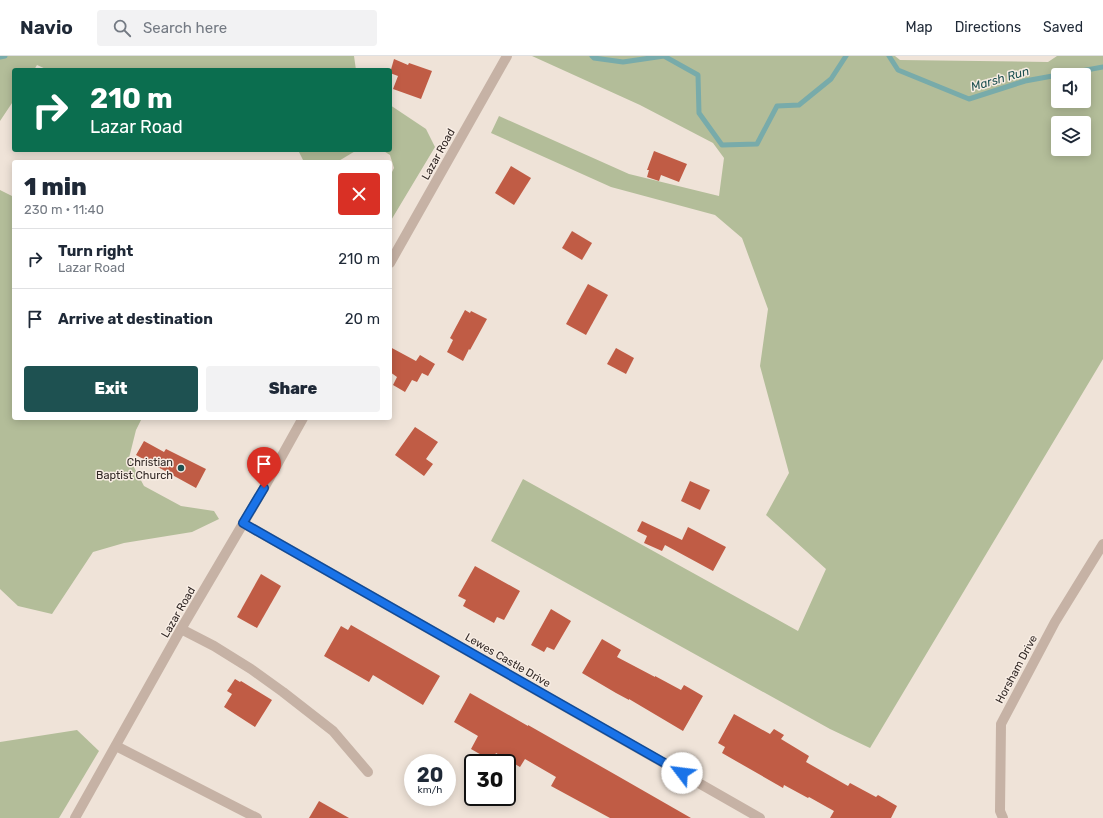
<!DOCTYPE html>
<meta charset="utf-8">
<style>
:root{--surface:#fff;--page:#f2f2f3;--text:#1f2937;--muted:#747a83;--line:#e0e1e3;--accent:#1e5151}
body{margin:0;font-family:Rubik,sans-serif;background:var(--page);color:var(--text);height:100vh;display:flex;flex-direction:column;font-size:15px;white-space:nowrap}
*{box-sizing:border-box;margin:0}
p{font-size:13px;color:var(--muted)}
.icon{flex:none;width:22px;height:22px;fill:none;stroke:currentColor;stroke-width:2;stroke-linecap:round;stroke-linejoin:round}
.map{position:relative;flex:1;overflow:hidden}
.sheet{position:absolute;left:12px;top:104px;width:380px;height:260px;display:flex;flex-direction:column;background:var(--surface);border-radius:4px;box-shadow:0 2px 10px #0003}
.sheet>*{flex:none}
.guide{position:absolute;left:12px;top:12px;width:380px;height:84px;border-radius:4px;box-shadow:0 2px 10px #0003;background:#0b6e4f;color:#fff;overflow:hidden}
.tools{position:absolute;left:1051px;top:12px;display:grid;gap:8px}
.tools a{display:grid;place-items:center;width:40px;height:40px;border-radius:4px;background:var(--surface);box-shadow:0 2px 10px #0003;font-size:20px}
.speed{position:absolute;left:404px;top:698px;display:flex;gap:8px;font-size:20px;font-weight:700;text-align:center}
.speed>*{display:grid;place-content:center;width:52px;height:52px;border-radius:50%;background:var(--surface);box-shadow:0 2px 10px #0003;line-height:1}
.speed small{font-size:10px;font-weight:400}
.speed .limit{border:2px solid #111;border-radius:6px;background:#fff;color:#111}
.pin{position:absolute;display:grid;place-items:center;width:34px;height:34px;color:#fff;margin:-41px -17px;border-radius:50% 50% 50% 0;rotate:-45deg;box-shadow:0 0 4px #0007}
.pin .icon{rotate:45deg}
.me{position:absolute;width:44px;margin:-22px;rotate:300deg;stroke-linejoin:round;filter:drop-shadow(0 0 3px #0008)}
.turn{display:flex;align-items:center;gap:14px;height:84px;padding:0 12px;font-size:18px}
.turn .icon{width:52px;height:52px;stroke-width:2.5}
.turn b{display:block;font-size:28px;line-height:34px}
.round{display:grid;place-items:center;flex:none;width:42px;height:42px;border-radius:4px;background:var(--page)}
.summary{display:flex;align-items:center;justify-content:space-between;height:68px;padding:0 12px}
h1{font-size:24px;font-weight:800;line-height:30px}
.primary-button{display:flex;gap:8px;margin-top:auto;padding:8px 12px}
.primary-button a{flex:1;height:46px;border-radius:4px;background:var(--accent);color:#fff;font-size:16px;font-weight:800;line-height:46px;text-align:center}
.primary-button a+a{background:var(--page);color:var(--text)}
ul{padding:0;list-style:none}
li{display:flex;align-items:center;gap:12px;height:60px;padding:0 12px;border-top:1px solid var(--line)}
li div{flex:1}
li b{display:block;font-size:15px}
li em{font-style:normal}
header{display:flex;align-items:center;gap:24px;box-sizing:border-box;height:56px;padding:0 20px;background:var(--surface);border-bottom:1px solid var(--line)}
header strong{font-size:19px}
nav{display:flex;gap:22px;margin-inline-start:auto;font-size:14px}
.search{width:280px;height:36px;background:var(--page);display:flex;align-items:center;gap:10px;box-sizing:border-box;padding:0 14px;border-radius:4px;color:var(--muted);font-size:15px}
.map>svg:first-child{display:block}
.green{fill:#b3bd99;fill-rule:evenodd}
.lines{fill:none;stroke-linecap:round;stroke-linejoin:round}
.stream{stroke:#78abaa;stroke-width:5}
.building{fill:#c05c45}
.minor{stroke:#c6b2a5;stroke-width:10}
.route-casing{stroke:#114b97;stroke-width:10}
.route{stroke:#1a73e8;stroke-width:7}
.poi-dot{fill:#1e5151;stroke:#f8ede4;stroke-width:1.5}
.labels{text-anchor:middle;stroke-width:3;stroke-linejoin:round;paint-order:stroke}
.street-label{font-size:11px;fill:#322926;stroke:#f8ede4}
.poi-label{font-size:11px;fill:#322926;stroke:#f8ede4;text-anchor:end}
.water-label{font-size:12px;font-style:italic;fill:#1e5151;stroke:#f8ede4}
</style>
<header>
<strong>Navio</strong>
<div class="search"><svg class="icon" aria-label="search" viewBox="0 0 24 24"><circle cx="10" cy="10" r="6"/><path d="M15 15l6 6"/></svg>Search here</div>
<nav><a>Map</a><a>Directions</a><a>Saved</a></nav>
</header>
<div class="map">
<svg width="1103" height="762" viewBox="0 0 1103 762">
<rect width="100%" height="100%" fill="#efe3d8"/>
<g class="green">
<path d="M0,0h354l2,14h-308l-11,-5 -3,5h-20v30l-14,21z"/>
<path d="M532,0h363l5,4 148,2 9,-6h46v303l-233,389 -40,-19 -339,-188 32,-62 275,152 28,-62 -60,-54 23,-42 -29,-107 8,-57 -26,-71 -27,-23 -104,-28 -120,-54 8,-17 130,58 90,22 5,-38 -11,-15 -73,-38zM1058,19h26v26h-26zM1058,67h26v26h-26z"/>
<path d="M390,49l36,24 9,18 -45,75v-46l4,-8 -4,-13 -8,-5h8z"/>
<path d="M298,94h59l-20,12h-33z"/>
<path d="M0,134l14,7v221h128l-6,12 -7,28 15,28 37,20 33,5 5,8 -27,13 -68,11 -31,9 -41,62 -34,-8 -18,-17z"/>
<path d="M77,674l22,21 -40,67h-59v-76z"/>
</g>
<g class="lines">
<g class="stream">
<path d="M592,0l2,2 29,4 41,-6 34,19 1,38 23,32 35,-1 20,-38 22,-1 32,-26 15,-23"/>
<path d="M889,0l9,14 71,29 56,-18 33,-6"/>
<path d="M0,1l5,-1"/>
<path d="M1059,19l44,-8"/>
</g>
</g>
<g class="building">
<path d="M394,3l14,6 1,-2 23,8 -11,28 -28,-10 5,-13 -8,-3z"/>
<path d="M654,95l33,13 -8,18 -18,-7 -2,6 -12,-4 2,-7h-2z"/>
<path d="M511,110l20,12 -17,27 -19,-12z"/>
<path d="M572,175l20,12 -10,17 -20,-12z"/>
<path d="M588,228l20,11 -22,40 -20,-11z"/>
<path d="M465,254l5,3 1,-2 16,8 -17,31 -1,-1 -6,12 -16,-9 6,-12 -3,-2z"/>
<path d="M390,291l26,14 4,-6 15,9 -7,12 -6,-3 -5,9 -5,-2 -7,12 -12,-7 4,-8 -7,-5z"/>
<path d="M616,292l18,10 -8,16 -19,-10z"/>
<path d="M415,371l23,15 -12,17 7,5 -9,12 -29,-21z"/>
<path d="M144,385l20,11 2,-3 40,20 -10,19 -60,-33z"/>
<path d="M690,425l20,9 -10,20 -19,-9z"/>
<path d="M642,465l40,19 6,-13 38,20 -13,24 -48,-26 -3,6 -18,-8 3,-7 -10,-5z"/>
<path d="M475,510l45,25 -16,29 -7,-3 -3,6 -31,-17 3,-6 -8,-4z"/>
<path d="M261,518l20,12 -24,42 -20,-11z"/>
<path d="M551,553l20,12 -17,29 -7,-3 -3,5 -13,-7z"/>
<path d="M351,569l89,51 -17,29 -50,-30 -4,7 -45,-26 17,-30 7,4z"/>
<path d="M602,583l19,11 -4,7 38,20v-1l26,14 3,-5 19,11 -20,35 -54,-32v1l-13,-7 -34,-20z"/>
<path d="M235,623l5,3 1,-1 31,19 -17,27 -31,-20 8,-13 -5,-3z"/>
<path d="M470,637l58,33v-1l88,50 75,43h-81l-59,-32 5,-9 -31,-18 -5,8 -24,-14 -4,8 -21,-12 7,-13 -24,-14z"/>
<path d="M734,658l36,20 4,-5 10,6 -3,4 28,17 -3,6 42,24 2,-3 26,14 2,-2 19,11 -6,12h-61l4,-7 -25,-14 -1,1 -24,-13 -1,3 -61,-35 3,-6 -7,-4z"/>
<path d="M319,745l30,17h-40z"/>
</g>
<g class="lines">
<g class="minor">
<path d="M390,207l117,-207"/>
<path d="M243,467l517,295"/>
<path d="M181,573l33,17 37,23 32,23 50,39 35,41"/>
<path d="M116,690l141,72"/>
<path d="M75,762l106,-189 83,-141 39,-70"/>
<path d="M1003,762l-3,-7 1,-87 54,-102 48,-78"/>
</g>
</g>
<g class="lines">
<g class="route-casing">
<path id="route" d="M264,432l-21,35 439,250"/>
</g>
<use href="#route" class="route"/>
</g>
<circle class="poi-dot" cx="181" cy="412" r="4"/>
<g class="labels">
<g class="street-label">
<text transform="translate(438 98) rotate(-61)" y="4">Lazar Road</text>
<text transform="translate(178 556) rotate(-60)" y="4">Lazar Road</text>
<text transform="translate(508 604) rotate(30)" y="4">Lewes Castle Drive</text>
<text transform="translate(1016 613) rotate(-62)" y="4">Horsham Drive</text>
</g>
<g class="poi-label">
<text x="173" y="410">Christian<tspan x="173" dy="13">Baptist Church</tspan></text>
</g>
<g class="water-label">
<text transform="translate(1000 23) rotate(-16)" y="4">Marsh Run</text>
</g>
</g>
</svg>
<div class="tools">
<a><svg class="icon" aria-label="sound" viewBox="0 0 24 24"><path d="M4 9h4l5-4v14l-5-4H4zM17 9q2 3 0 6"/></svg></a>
<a><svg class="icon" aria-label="layers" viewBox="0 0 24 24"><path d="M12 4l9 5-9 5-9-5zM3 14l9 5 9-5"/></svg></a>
</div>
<div class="speed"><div>20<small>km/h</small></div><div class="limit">30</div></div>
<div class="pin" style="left:264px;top:432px;background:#d93025"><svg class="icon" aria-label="arrive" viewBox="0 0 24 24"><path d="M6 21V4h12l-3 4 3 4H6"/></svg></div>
<svg class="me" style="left:682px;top:717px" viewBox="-20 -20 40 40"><circle r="19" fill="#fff"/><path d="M0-13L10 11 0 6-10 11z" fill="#1a73e8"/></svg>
<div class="guide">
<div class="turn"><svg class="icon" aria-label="right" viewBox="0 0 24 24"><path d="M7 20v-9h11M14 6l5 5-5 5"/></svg><div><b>210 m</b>Lazar Road</div></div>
</div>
<section class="sheet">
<div class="summary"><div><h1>1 min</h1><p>230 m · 11:40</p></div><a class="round" style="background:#d93025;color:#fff"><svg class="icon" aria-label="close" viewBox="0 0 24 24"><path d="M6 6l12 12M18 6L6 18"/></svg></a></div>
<ul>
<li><svg class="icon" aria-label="right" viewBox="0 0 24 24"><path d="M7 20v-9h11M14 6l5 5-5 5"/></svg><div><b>Turn right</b><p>Lazar Road</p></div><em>210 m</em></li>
<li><svg class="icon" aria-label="arrive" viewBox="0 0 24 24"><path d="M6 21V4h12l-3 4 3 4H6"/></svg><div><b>Arrive at destination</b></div><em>20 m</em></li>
</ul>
<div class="primary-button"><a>Exit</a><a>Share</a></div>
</section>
</div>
